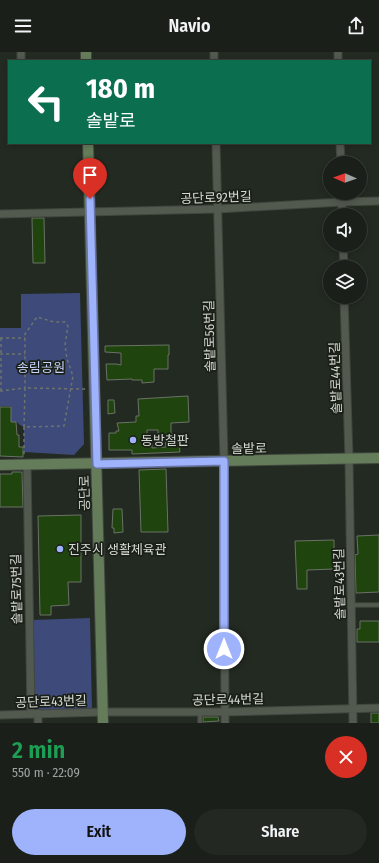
<!DOCTYPE html>
<meta charset="utf-8">
<style>
:root{--surface:#1a2019;--page:#232822;--text:#f1f3f6;--muted:#9fa3a2;--line:#383e38;--accent:#9fb3fd}
body{margin:0;font-family:"Fira Sans Condensed","Noto Sans KR",sans-serif;background:var(--page);color:var(--text);height:100vh;display:flex;flex-direction:column;font-size:15px;white-space:nowrap}
*{box-sizing:border-box;margin:0}
p{font-size:13px;color:var(--muted)}
.icon{flex:none;width:22px;height:22px;fill:none;stroke:currentColor;stroke-width:2;stroke-linecap:round;stroke-linejoin:round}
.map{position:relative;height:671px;overflow:hidden}
.side{display:flex;flex-direction:column;background:var(--surface);flex:1}
.side>*{flex:none}
.top-card{position:absolute;left:8px;top:8px;width:363px;height:84px;border-radius:0px;box-shadow:0 2px 6px #0003,0 0 0 1px var(--line);background:#0b6e4f;color:#fff;overflow:hidden}
.needle{width:26px;rotate:272deg}
.buttons{position:absolute;left:323px;top:104px;display:grid;gap:8px}
.buttons a{display:grid;place-items:center;width:44px;height:44px;border-radius:50%;background:var(--surface);box-shadow:0 2px 6px #0003,0 0 0 1px var(--line);font-size:20px}
.pin{position:absolute;display:grid;place-items:center;width:34px;height:34px;color:#fff;margin:-41px -17px;border-radius:50% 50% 50% 0;rotate:-45deg;box-shadow:0 0 4px #0007}
.pin .icon{rotate:45deg}
.me{position:absolute;width:44px;margin:-22px;rotate:0deg;stroke-linejoin:round;filter:drop-shadow(0 0 3px #0008)}
.turn{display:flex;align-items:center;gap:14px;height:84px;padding:0 12px;font-size:18px}
.turn .icon{width:52px;height:52px;stroke-width:2.5}
.turn b{display:block;font-size:28px;line-height:34px}
.round{display:grid;place-items:center;flex:none;width:42px;height:42px;border-radius:21px;background:var(--page)}
.overview{display:flex;align-items:center;justify-content:space-between;height:68px;padding:0 12px}
h1{font-size:24px;font-weight:600;line-height:30px;color:#1e9e55}
.action{display:flex;gap:8px;margin-top:auto;padding:8px 12px}
.action a{flex:1;height:46px;border-radius:24px;background:var(--accent);color:#111;font-size:16px;font-weight:600;line-height:46px;text-align:center}
.action a+a{background:var(--page);color:var(--text)}
header{display:flex;justify-content:space-between;align-items:center;height:52px;padding:0 12px;background:var(--surface);font-size:18px;font-weight:600}
.map>svg:first-child{display:block}
.green{fill:#3e4a7a}
.building{fill:#1f440d;stroke:#6a7267;fill-rule:evenodd}
.lines{fill:none;stroke-linecap:round;stroke-linejoin:round}
.lane-casing{stroke:#40463e;stroke-width:5.5}
.street-casing{stroke:#40463e;stroke-width:9}
.secondary-casing{stroke:#40463e;stroke-width:12}
.path{stroke:#6e746c;stroke-width:1.5;stroke-dasharray:3 3;stroke-linecap:butt}
.lane{stroke:#52594f;stroke-width:3.5}
.street{stroke:#52594f;stroke-width:7}
.secondary{stroke:#647c5a;stroke-width:10}
.route-casing{stroke:#6774a4;stroke-width:10}
.route{stroke:#9fb3fd;stroke-width:7}
.poi-dot{fill:#9fb3fd;stroke:#1a2017;stroke-width:1.5}
.labels{text-anchor:middle;stroke-width:3.5;stroke-linejoin:round;paint-order:stroke}
.street-label{font-size:13px;fill:#d5d9d3;stroke:#1a2017}
.park-label{font-size:13px;fill:#c4d1fa;stroke:#1a2017}
.poi-label{font-size:13px;fill:#d5d9d3;stroke:#1a2017;text-anchor:start}
</style>
<header><svg class="icon" aria-label="menu" viewBox="0 0 24 24"><path d="M4 6h16M4 12h16M4 18h16"/></svg>Navio<svg class="icon" aria-label="share" viewBox="0 0 24 24"><path d="M12 15V3M7 8l5-5 5 5M5 13v7h14v-7"/></svg></header>
<div class="map">
<svg width="379" height="671" viewBox="0 0 379 671">
<rect width="100%" height="100%" fill="#232a21"/>
<g class="green">
<path d="M80,241l4,151 -10,11 -50,-3v-25l-4,-2 -3,-3h-6v-16h-11v-78h21v-34z"/>
<path d="M90,566l2,92 -54,1 -4,-5 -2,-86z"/>
</g>
<g class="building">
<path d="M32,166h12l1,45h-12z"/>
<path d="M169,293v10h-1v14h-14v13l-12,1v-3h-10v-1l-25,1 -1,-16h10l5,1v-12l-16,-1v-6z"/>
<path d="M188,344l1,26 -18,1v11h2v8h6l1,10 -48,2v-4h-23v-17h7v-2h3l-2,-8 19,-1v-6h3l-1,-17zM147,378h11v6h7l1,11 -14,1v-4h-5z"/>
<path d="M108,348h6l1,13 -7,1z"/>
<path d="M0,355h11v15h5l1,13h2v12h4v10l-23,-1z"/>
<path d="M166,417l2,63h-27l-2,-62z"/>
<path d="M12,420h10l1,35h-23v-33h12z"/>
<path d="M113,457h9l1,23 -9,1v-5h-2z"/>
<path d="M81,463v67h-13l1,23 -18,1v9h-11l-2,-99z"/>
<path d="M379,483v57l-23,1 -1,-38 3,-1 -1,-18z"/>
<path d="M334,488v29l-27,1v19h-10l-2,-48z"/>
<path d="M360,569h19v21h-22v-13h3z"/>
<rect x="371" y="661" width="8" height="10"/>
<path d="M203,665h15l1,4 -16,1z"/>
</g>
<g class="lines">
<g class="lane-casing">
<g id="lane">
<path d="M351,553h28"/>
<path d="M200,660v11"/>
</g>
</g>
<g class="street-casing">
<g id="street">
<path d="M21,0v9"/>
<path d="M214,0v9"/>
<path d="M338,0v9"/>
<path d="M216,91l8,318 1,262"/>
<path d="M340,91l1,20"/>
<path d="M342,141v22"/>
<path d="M0,162l218,-5 124,-7 37,-1"/>
<path d="M343,193l1,22"/>
<path d="M344,245l5,162 4,264"/>
<path d="M27,412l4,250"/>
<path d="M0,663l103,-3h122l154,-4"/>
<path d="M38,671v-10"/>
</g>
</g>
<g class="secondary-casing">
<g id="secondary">
<path d="M86,0v9"/>
<path d="M88,91l15,580"/>
<path d="M0,413l379,-7"/>
</g>
</g>
<g class="path">
<path d="M0,286h25"/>
<path d="M1,286v16"/>
<path d="M0,339l25,-3v-54l12,-17 17,5h11l3,4 -3,19 2,14 6,17 -9,50 -40,1 1,-39 59,1h2"/>
<path d="M1,339v-37h24"/>
<path d="M24,375v30"/>
</g>
<use href="#lane" class="lane"/>
<use href="#street" class="street"/>
<use href="#secondary" class="secondary"/>
</g>
<g class="lines">
<g class="route-casing">
<path id="route" d="M90,147l7,265 127,-3v188"/>
</g>
<use href="#route" class="route"/>
</g>
<g class="poi-dot">
<circle cx="133" cy="388" r="4"/>
<circle cx="60" cy="497" r="4"/>
</g>
<g class="labels">
<g class="street-label">
<text transform="translate(216 145) rotate(-2)" y="5">공단로92번길</text>
<text transform="translate(209 284) rotate(-91)" y="5">솔밭로56번길</text>
<text transform="translate(335 326) rotate(-92)" y="5">솔밭로44번길</text>
<text transform="translate(249 396) rotate(-1)" y="5">솔밭로</text>
<text transform="translate(84 441) rotate(-91)" y="5">공단로</text>
<text transform="translate(339 532) rotate(-91)" y="5">솔밭로43번길</text>
<text transform="translate(16 537) rotate(-91)" y="5">솔밭로75번길</text>
<text transform="translate(228 647) rotate(-1)" y="5">공단로44번길</text>
<text transform="translate(51 649) rotate(-2)" y="5">공단로43번길</text>
</g>
<g class="park-label">
<text x="41" y="320">송림공원</text>
</g>
<g class="poi-label">
<text x="141" y="393">동방철판</text>
<text x="68" y="502">진주시 생활체육관</text>
</g>
</g>
</svg>
<div class="buttons">
<a><svg class="needle" viewBox="-14 -14 28 28"><path d="M0-13l5 13h-10z" fill="#e53935"/><path d="M0 13l5-13h-10z" fill="#9fa3a2"/></svg></a>
<a><svg class="icon" aria-label="sound" viewBox="0 0 24 24"><path d="M4 9h4l5-4v14l-5-4H4zM17 9q2 3 0 6"/></svg></a>
<a><svg class="icon" aria-label="layers" viewBox="0 0 24 24"><path d="M12 4l9 5-9 5-9-5zM3 14l9 5 9-5"/></svg></a>
</div>
<div class="pin" style="left:90px;top:147px;background:#d93025"><svg class="icon" aria-label="arrive" viewBox="0 0 24 24"><path d="M6 21V4h12l-3 4 3 4H6"/></svg></div>
<svg class="me" style="left:224px;top:597px" viewBox="-20 -20 40 40"><circle r="17" fill="#9fb3fd" stroke="#fff" stroke-width="3"/><path d="M0-11L8 9 0 5-8 9z" fill="#fff"/></svg>
<div class="top-card">
<div class="turn"><svg class="icon" aria-label="left" viewBox="0 0 24 24"><path d="M17 20v-9H6M10 6l-5 5 5 5"/></svg><div><b>180 m</b>솔밭로</div></div>
</div>
</div>
<section class="side">
<div class="overview"><div><h1>2 min</h1><p>550 m · 22:09</p></div><a class="round" style="background:#d93025;color:#fff"><svg class="icon" aria-label="close" viewBox="0 0 24 24"><path d="M6 6l12 12M18 6L6 18"/></svg></a></div>
<div class="action"><a>Exit</a><a>Share</a></div>
</section>
